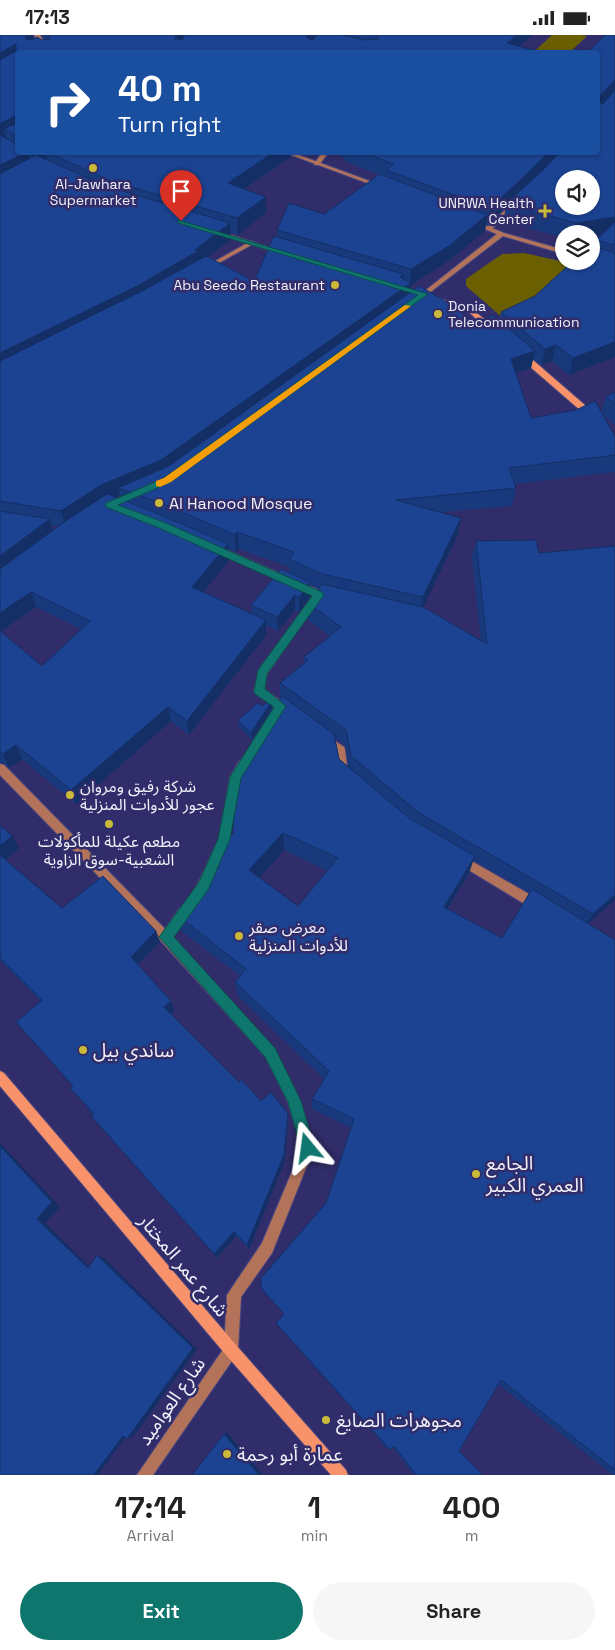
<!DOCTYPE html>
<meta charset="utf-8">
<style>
:root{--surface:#fff;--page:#f6f6f6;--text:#222;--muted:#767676;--accent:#0f766e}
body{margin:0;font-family:"Space Grotesk","Noto Sans Arabic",sans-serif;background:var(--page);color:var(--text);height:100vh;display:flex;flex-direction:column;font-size:19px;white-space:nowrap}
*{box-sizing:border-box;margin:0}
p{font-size:16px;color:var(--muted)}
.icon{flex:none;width:28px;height:28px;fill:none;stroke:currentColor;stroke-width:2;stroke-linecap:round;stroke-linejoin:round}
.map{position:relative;height:1440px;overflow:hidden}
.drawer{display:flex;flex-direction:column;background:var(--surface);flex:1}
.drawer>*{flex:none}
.guide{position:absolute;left:15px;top:15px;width:585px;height:105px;border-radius:5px;box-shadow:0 1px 4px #0004;background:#1a4fa0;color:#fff;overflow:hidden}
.fabs{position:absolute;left:555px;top:135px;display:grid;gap:10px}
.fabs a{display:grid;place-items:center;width:45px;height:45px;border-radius:50%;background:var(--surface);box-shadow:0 1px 4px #0004;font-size:25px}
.pin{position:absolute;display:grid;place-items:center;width:42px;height:42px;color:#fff;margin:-51px -21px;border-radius:50% 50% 50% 0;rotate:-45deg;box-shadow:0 0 5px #0007}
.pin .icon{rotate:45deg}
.me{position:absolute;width:55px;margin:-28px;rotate:344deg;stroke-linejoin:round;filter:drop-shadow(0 0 4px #0008)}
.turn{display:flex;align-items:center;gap:18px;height:105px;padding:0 20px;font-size:22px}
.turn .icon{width:65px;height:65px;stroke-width:2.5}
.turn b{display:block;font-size:35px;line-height:42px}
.eta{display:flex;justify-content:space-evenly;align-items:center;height:85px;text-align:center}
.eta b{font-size:30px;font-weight:800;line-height:35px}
.button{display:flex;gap:10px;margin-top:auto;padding:10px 20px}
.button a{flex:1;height:58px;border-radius:30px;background:var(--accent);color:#fff;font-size:20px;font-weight:800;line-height:58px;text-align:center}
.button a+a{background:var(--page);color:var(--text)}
.status{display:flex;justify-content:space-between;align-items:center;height:35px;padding:0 25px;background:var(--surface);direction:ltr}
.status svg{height:14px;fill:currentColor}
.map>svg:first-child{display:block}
.green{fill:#6a6001}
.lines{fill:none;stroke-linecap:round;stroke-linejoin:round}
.lane-casing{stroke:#4c487f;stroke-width:2}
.street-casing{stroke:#4c487f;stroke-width:2}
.secondary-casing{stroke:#4c487f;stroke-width:2}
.lane{fill:#b2735a;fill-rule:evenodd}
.street{fill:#b2735a;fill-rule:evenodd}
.secondary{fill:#f7926a;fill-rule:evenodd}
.wall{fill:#183a7d;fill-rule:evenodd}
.shaded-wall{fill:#142f66}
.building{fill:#1c4391;stroke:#142f66;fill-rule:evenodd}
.route{fill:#0f766e;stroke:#0a4d48}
.slow{fill:#f59e0b}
.poi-dot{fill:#caba3a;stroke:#312d6b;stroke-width:2}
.labels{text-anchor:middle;stroke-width:5;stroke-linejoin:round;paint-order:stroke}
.far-poi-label{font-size:14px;fill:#f0f1f9;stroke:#312d6b;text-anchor:end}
.poi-label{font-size:16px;fill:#f0f1f9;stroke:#312d6b;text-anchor:start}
.near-poi-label{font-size:19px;fill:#f0f1f9;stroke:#312d6b;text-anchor:start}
.near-street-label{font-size:19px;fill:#f0f1f9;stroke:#312d6b}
</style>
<div class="status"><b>17:13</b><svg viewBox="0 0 49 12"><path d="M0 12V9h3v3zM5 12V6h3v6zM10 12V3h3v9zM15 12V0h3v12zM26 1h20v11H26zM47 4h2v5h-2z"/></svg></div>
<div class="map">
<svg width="615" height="1440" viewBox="0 0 615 1440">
<rect width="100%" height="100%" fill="#312d6b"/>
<g class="green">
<path d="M552,0h30l5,1 -17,16h-24l-10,-2z"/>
<path d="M524,218l54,12 -74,54 -38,-33v-7l36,-25z"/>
</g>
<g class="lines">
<g class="lane-casing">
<g id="lane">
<path d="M322,118h6l-9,12h-4l-1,-1z"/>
<path d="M511,169l5,1 -25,25h-4v-2z"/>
</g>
</g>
<g class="street-casing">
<g id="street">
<path d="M34,0h6l3,5v7l9,6h-7l-7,-4 -1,-9z"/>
<path d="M286,118h7l90,33 -5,1z"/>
<path d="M470,186h4l30,12 60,17v4l-61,-18 -83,64h-4v-2l81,-64 -27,-11z"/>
<path d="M251,206l2,1v2l-45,25 -5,-1z"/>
<path d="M217,511l111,48 1,2 -4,3 -5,-1 -53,76 -3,15 27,19 2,3 -2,3h-6l-29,-20 -2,-3 5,-21 55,-75 -100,-44 -1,-2z"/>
<path d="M326,700l18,12 1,3 3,24 -1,3 -4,1 -4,-1 -4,-25 -14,-13 2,-3z"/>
<path d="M244,724l4,1 1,3 -9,15 -11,61 -26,57 -4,1 -4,-1 -1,-4 25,-53 11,-62 10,-17z"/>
<path d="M0,729l4,1 161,164 15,-21 4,-1 4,1 2,4 -2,4 -15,21 101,112 26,51 14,48 -42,105 -31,44 -3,53 -2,5 -83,120h-16l87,-127 3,-53 35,-52 40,-95 -14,-46 -22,-45 -114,-126 -152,-156z"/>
<path d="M461,820l80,46 2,4 -2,4 -4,1 -4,-1 -76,-46 -1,-3 1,-3z"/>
</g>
</g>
<g class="secondary-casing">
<g id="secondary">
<path d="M217,197h4l63,20 -5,1 -62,-19z"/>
<path d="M439,263l34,12 22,18 -7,2 -19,-18 -32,-11v-2z"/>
<path d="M520,319h6l68,59v4h-6l-68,-59z"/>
<path d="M0,1036l4,2 232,272 110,125 2,5h-17l-105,-120 -226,-269z"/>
</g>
</g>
<use href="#lane" class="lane"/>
<use href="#street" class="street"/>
<use href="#secondary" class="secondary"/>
</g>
<g class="wall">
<path d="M0,0l42,5 2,-1 -2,-4h490l-13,11 -501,7v100h273v4l-47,32 22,8v16l-28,22 -7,-3v8l-23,17 46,24 23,-44v-7l47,-16 55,-39 -32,-13 -9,-9h260l17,-118v322l-46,18 -17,-14 -11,4 -8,-6 -2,9 -15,6 15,44 70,-6 5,-15 9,-5v33l-12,-10 12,21v36l-101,12 2,4 -4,18 -71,6 17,23 -35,72 58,33 -9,-82 4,-17 139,359 -27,24 27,16v535h-2l-115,-91 -39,67 24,24h-69l-21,-28 -3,3 -4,-3 -109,-122 7,-11 -21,-23 -2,-3 65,-85 25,-75 -39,-19v-10l12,-20 -86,-83 -3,-14 5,-6 -60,-46 -4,-16 37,-41 -2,-12 22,-27 47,-136v-15l24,-20v-6l26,-21 -22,-16v-17l11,-14 -9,-4v12l-11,15 -4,-2 -17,21 -12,-5v9l-77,100 -18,-14 -95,83 -54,-45 -13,9 -5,-5h-4zM506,172l-3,14 61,17v-4h27v3l10,-2 -5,5 -2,7 -1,-1 -58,50 -34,16 -2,8 -23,3 -66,-31 1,-7 36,-23 38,-31 1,-7 2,1 5,-6v-1h2zM120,460l1,4 -6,-2zM51,490l7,1 -5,4zM228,514l8,3 3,-3 50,18v6l-38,32 1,9 -49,-22 26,-32zM36,572l45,22 -39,37 -41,-34zM335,703l10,7 4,23 -10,-9zM284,815l43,21 -29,35 -39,-28zM473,825l57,33 -28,45 -54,-29 21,-36z"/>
<path d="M262,671l10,2 -20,32 -13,-13 -1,-7z"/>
<path d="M0,790l19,23 -13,12 56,48 94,23 4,11 -22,23 33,36 3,10 -3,3 68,68 22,19 27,20 -3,40 -36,88 -13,-13 -19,22 -126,-142 2,-1 -21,-29 -31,-85 -41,-41z"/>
</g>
<g class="shaded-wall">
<path d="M27,0h6l3,11 -11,-7 1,-3z"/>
<path d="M176,0h13l-13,17 -1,-15z"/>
<path d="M308,0h10l-11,18 -1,-15z"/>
<path d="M517,0h15l-20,18 -5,-10z"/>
<path d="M16,9l2,9 -18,17v-17z"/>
<path d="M615,45v7l-1,6 -16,18 2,-15z"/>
<path d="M15,81l3,12 -14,1 2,10 -6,3v-18z"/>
<path d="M25,118h3l3,14 -31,17v-19z"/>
<path d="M37,118h9l1,7 -8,3z"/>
<path d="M273,118h18v4l-62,42 -1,-16z"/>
<path d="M548,118h11l-25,28 -28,23v3l-11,11 2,-16z"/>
<path d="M266,162v16l-28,22 -1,-17z"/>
<path d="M496,168l-3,16 -5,6 2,-17z"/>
<path d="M487,180l-2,16 -38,31 -36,23 -1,15 -246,176 -46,12 2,7 -15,6 -39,26 -5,-16 342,-237 -1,16 8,-6 1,-15z"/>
<path d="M615,182v16l-24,4v-3h-17l2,-11z"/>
<path d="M230,188l1,17 -32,24 -199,108v-19l195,-103z"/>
<path d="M615,307v15l-46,18 4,-17z"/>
<path d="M556,310l-4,16 -11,4 4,-16z"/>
<path d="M535,316l-4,17 -24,8 4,-17z"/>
<path d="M461,483l-3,17 -38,79 3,-17z"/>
<path d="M50,484l4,16 -54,42v-21z"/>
<path d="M237,497l2,17 -3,3 -1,-17z"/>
<path d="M228,509l1,16 -34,43 -3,-16z"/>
<path d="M310,547v15l-11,15v-14z"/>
<path d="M31,557l5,15 -36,25v-19z"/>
<path d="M295,560v15l-17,21 -1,-14z"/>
<path d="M266,585v15l-77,100 -2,-14z"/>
<path d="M272,666v7l-20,32 -1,-7z"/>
<path d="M168,672l3,14 -95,83 -5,-14z"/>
<path d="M16,710l6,14 -13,9 -6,-14z"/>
<path d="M283,798l1,17 -33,37 -2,-17z"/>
<path d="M12,801l7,12 -17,15 -2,-4v-13z"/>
<path d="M475,821l-6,17 -30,49 5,-15z"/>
<path d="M615,860v5l-30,26 8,-12z"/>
<path d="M156,896l4,11 -25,25 -4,-10z"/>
<path d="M171,966l3,10 -6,5 -4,-9z"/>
<path d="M288,1079v7l-3,40 -36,88 -2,-4z"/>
<path d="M0,1108l60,64 -15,16 49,48 -6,-3 -51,-49 -37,-73z"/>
<path d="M234,1197l2,4 -19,22 -3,-4z"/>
<path d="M97,1220l7,3 93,91 -64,88 -6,2z"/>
<path d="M227,1397l36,43h-4l-35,-41z"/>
<path d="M129,1398l-31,42h-4l29,-39z"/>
</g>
<g class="building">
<path d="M0,0h27l-1,1 -1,3 8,1 4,-3 5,3 8,-1v-3l-2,-1h128l-1,2v2l7,1 3,-5h123l-2,3 7,2 4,-5h25l23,5 14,-1 -2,-4h140l-10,8 38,10h-527v84l-14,-8 11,-5v-8l-15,8v-64l16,-9v-7l-16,9z"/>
<path d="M605,0h10v45l-15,16v6l3,2 12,-14v127l-39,6 -70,-19 38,-35 15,-16h39v-100h-11zM564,144h27v27h-27z"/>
<path d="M0,100l18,10v8h7l-25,12z"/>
<path d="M49,118h224l-45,30 38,14 -29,21 -126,-37z"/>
<path d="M364,118h184l-11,11 -40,38 -3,-1 2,2 -6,5 -104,-38 8,-6z"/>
<path d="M36,120l70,31 124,37 -35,27 3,1 -59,34 -139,68v-179z"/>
<path d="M380,139l107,41 -38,31 -38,23 -134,-39 12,-27 35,11z"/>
<path d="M615,187v23l-19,-5z"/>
<path d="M274,201l129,38 -3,3 11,6 -250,177 -60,25 -40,26 -61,-10v-140l144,-71 62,-34 48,25z"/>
<path d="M591,209l2,2 22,7v89l-42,16 -17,-13 -11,4 -44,-37 34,-16 38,-35h18z"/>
<path d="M419,251l30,17 27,20 17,-8 42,36 -24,8 20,59 45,-8 19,-9 20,35v19l-106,13 7,20 -120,12 65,18 -38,79 -101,-23 -33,-15 5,-7 -57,-20 -2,3 -71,-31 -46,-16 51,-22z"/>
<path d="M615,357v12l-9,-7z"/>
<path d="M107,459l49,19 72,31 -36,43 74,33 -79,101 -19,-14 -97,83 -55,-45 -13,9 -3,-2v-121l42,35 48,-45 -59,-29 -31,21v-44l67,-49z"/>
<path d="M0,476l50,8 -50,37z"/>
<path d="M536,505l3,13 76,-7v349l-22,19 -174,-101 -68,-57 -5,-26 -66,-47 28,-23 -4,-3 37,-30 -33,-24 14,-19 101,23 64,37 -11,-103z"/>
<path d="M281,534l29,13 -11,16 -4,-3 -18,22 -26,-12z"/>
<path d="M282,661l52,38 5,25 70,59 66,38 -31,51 58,31 30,-49 83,51v530l-114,-90 -42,71 24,24h-67l-22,-29 -4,4 -114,-127 8,-9 -23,-26v-10l65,-75 28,-84 -42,-20 17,-28 -94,-89 11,-13 -70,-55 43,-47 -8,-6 4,-9 18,-18 2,-47 4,-24zM283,798l55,25 -40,48 -49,-36z"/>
<path d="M270,665l2,1 -21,32 -13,-13 20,-17 4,3z"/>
<path d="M0,790l12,11 -12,10z"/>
<path d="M0,820l62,53 41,-32 53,55 -25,26 40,44 -7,6 75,75 2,-3 20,22 10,-9 17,22 -4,41 -37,90 -13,-13 -20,22 -123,-138 3,-2 -24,-26 3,-2 -57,-64 26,-22 -42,-42z"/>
<path d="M0,1111l52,56 -15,17 51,49 9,-13 96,93 -66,91 -4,-3 -29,39h-94z"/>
<path d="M224,1399l35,41h-67z"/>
</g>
<path class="route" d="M178,185l250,74 -257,188 -53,23 48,18 156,69 2,3 -57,79 -2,15 21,17 -45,72 -11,61 -22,51 -34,47 101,111 26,53 14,47 -2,5 -5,2 -6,-2 -14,-51 -23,-45 -106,-120 40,-55 19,-43 12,-62 44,-70 -19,-13 -1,-3 4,-21 54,-74 -153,-68 -53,-21 -1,-2 1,-2 58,-25 254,-183 -240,-72z"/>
<path class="slow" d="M405,270l6,1 -240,176 -11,5 -4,-1v-5l8,-3z"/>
<g class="poi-dot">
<circle cx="93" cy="133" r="5"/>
<path d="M542.5 168.5h5v5h5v5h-5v5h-5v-5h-5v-5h5z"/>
<circle cx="335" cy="250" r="5"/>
<circle cx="438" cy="279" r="5"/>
<circle cx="159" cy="468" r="5"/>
<circle cx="70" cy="760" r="5"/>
<circle cx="109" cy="789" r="5"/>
<circle cx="239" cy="901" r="5"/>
<circle cx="83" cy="1015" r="5"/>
<circle cx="476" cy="1139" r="5"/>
<circle cx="326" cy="1385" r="5"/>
<circle cx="227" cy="1419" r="5"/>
</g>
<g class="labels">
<g class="far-poi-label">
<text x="93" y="154" text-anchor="middle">Al-Jawhara<tspan x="93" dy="16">Supermarket</tspan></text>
<text x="534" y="173">UNRWA Health<tspan x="534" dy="16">Center</tspan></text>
<text x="325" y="255">Abu Seedo Restaurant</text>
<text x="448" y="276" text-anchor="start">Donia<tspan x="448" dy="16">Telecommunication</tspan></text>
</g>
<g class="poi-label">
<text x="169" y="474">Al Hanood Mosque</text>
<text x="80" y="757">شركة رفيق ومروان<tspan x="80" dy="18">عجور للأدوات المنزلية</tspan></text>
<text x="109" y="812" text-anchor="middle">مطعم عكيلة للمأكولات<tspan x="109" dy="18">الشعبية-سوق الزاوية</tspan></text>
<text x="249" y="898">معرض صقر<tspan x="249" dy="18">للأدوات المنزلية</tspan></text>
</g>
<g class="near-poi-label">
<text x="93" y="1022">ساندي بيل</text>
<text x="486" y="1135">الجامع<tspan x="486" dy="22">العمري الكبير</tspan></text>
<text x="336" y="1392">مجوهرات الصايغ</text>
<text x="237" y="1426">عمارة أبو رحمة</text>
</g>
<g class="near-street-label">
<text transform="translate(184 1230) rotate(50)" y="7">شارع عمر المختار</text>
<text transform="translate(171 1366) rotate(-55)" y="7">شارع العواميد</text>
</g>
</g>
</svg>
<div class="fabs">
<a><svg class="icon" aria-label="sound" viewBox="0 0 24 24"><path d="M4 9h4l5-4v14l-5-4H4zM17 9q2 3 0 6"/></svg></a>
<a><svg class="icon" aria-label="layers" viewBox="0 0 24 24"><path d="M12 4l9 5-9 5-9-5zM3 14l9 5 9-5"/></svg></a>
</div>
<div class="pin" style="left:181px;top:186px;background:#d93025"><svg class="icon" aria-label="arrive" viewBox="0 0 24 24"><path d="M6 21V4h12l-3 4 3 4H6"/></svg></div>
<svg class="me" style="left:308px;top:1113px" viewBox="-20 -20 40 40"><path d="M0-17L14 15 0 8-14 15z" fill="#0f766e" stroke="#fff" stroke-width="4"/></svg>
<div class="guide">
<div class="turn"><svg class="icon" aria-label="right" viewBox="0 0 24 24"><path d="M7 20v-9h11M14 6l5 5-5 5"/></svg><div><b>40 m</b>Turn right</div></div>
</div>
</div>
<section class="drawer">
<div class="eta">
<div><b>17:14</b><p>Arrival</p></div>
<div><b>1</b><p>min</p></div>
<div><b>400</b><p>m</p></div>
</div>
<div class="button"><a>Exit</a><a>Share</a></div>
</section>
